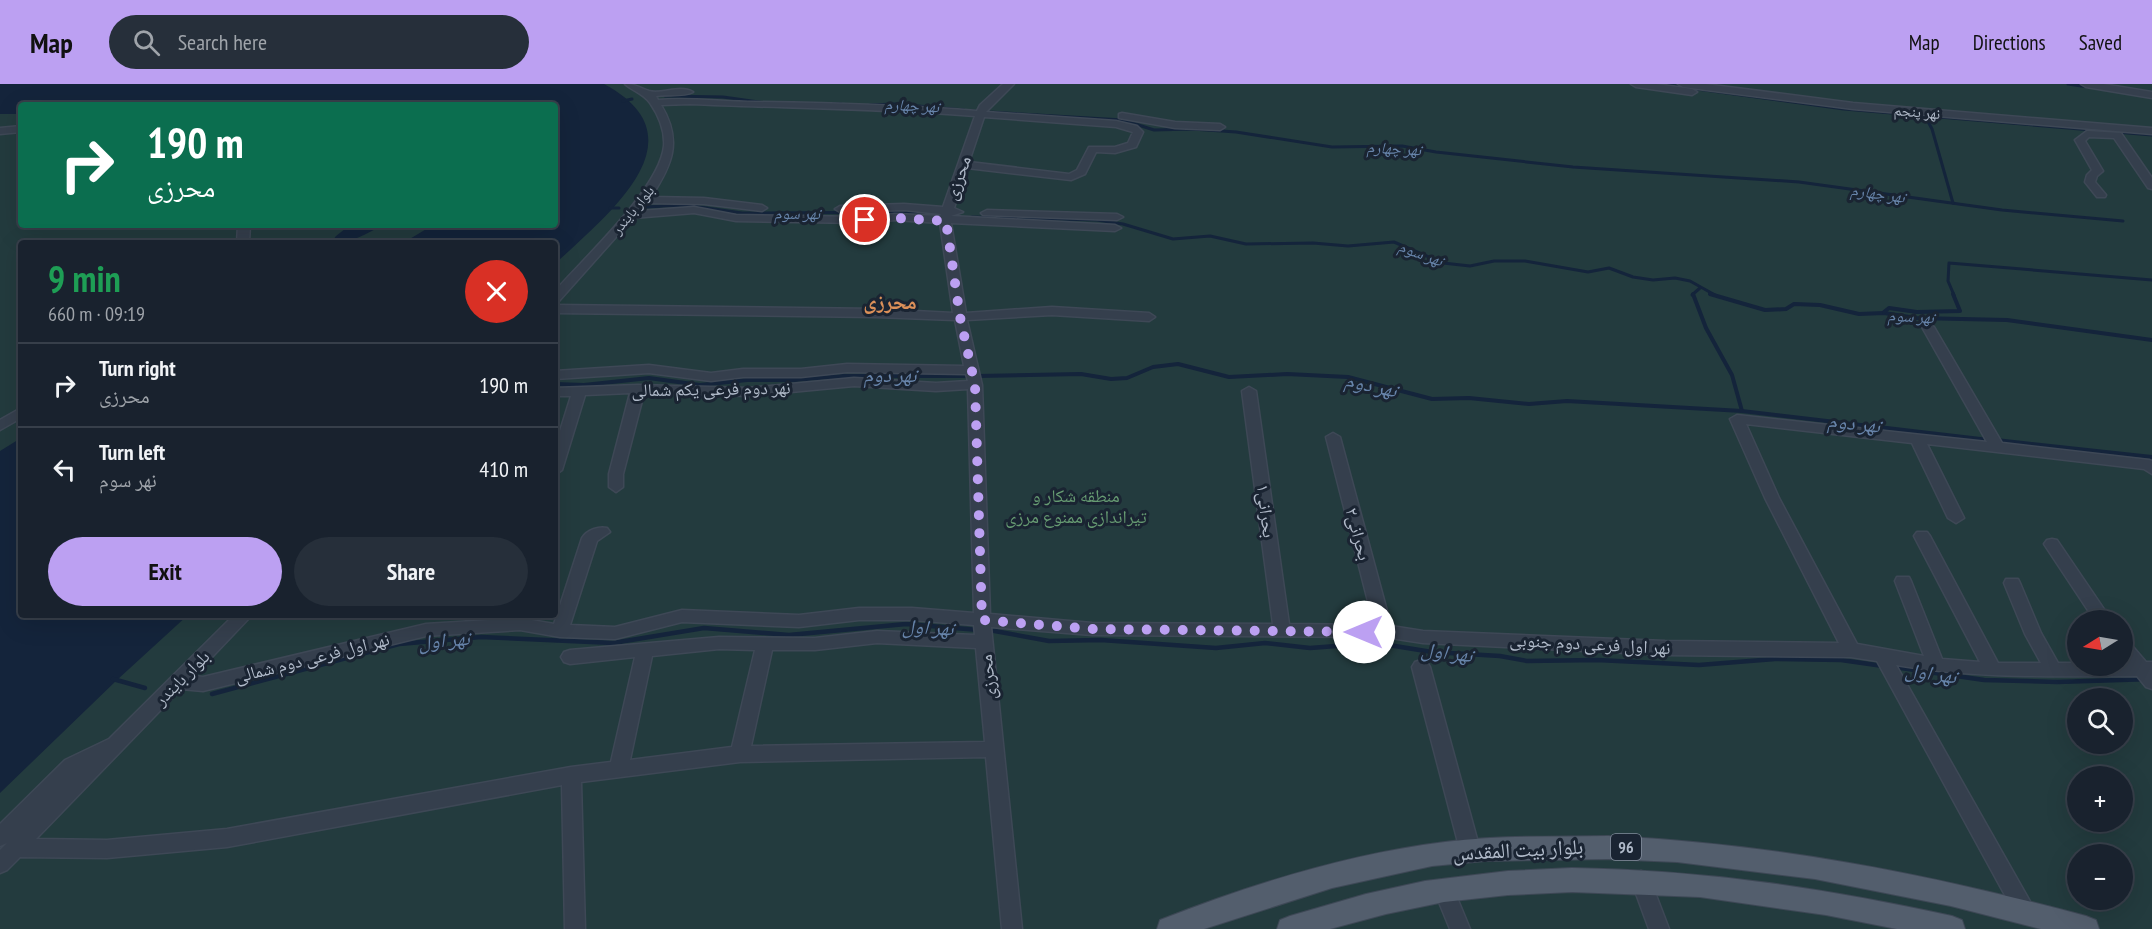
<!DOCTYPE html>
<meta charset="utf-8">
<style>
:root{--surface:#19222e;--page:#262f3a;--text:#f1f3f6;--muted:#9fa4aa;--line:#373f4a;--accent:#bca0f2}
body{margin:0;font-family:"PT Sans Narrow","Noto Naskh Arabic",sans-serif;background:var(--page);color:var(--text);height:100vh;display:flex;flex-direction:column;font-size:22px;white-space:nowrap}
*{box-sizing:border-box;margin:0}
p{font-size:20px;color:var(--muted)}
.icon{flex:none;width:33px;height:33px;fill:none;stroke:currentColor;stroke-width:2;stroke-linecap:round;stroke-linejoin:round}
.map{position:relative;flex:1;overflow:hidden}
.side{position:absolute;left:18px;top:156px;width:540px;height:378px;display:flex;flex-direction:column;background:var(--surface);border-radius:6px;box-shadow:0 6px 24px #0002,0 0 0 2px var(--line)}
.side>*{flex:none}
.top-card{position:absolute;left:18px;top:18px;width:540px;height:126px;border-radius:6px;box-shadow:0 6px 24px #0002,0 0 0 2px var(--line);background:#0b6e4f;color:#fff;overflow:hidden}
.needle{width:39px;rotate:259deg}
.fabs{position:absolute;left:2067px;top:526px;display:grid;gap:12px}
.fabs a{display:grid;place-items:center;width:66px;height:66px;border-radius:50%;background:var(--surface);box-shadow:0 6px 24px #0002,0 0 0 2px var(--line);font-size:30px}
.pin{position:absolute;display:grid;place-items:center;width:51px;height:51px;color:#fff;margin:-26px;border:3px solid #fff;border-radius:50%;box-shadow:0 2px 6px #0007}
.me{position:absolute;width:66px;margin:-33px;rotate:270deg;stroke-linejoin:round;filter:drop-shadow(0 0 4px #0008)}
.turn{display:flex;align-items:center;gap:21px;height:126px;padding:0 30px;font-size:27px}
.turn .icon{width:78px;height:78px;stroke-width:2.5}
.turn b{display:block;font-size:42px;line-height:51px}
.round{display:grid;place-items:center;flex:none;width:63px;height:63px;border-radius:32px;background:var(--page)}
.overview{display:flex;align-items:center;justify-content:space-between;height:102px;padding:0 30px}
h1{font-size:36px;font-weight:700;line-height:45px;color:#1e9e55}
.cta{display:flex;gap:12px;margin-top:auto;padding:12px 30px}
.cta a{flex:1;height:69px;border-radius:36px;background:var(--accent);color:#111;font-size:24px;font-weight:700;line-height:69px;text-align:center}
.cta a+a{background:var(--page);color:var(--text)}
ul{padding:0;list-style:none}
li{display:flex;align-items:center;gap:18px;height:84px;padding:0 30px;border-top:2px solid var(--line)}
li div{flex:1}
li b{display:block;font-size:22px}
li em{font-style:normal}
header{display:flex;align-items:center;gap:36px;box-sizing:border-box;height:84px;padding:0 30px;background:var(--accent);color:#111}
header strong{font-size:28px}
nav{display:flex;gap:33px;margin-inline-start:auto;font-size:21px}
.search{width:420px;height:54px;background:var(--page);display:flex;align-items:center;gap:15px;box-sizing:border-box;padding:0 21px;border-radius:33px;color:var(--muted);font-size:22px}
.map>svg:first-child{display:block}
.green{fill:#233b3e;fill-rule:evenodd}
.water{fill:#14243b}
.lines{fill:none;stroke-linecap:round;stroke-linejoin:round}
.stream-far2{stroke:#14243b;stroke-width:3}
.stream-far1{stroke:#14243b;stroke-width:4}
.stream{stroke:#14243b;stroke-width:4.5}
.minor-casing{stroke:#3e4856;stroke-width:3}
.major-casing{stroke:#3e4856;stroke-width:2}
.minor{fill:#353f4d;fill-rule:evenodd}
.major{fill:#535e6d;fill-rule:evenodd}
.route{stroke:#bca0f2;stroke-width:10;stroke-dasharray:0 18}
.labels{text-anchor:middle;stroke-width:6;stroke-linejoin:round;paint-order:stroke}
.far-street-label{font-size:15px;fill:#b0bac9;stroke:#1a2432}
.far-water-label{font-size:16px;font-style:italic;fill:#6784aa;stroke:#1a2432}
.shield{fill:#1a2432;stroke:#838d9c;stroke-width:1.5}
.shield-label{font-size:16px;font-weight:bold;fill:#b0bac9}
.street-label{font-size:18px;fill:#b0bac9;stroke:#1a2432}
.park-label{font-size:18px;fill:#669b72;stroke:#1a2432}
.water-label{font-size:20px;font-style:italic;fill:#6784aa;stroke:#1a2432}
.quarter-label{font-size:21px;font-weight:bold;fill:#db9059;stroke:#1a2432}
.near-street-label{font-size:21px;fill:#b0bac9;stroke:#1a2432}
</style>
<header>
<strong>Map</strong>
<div class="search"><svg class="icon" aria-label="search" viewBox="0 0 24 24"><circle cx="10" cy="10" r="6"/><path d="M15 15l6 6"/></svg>Search here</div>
<nav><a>Map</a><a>Directions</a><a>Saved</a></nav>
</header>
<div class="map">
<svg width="2152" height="845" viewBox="0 0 2152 845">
<rect width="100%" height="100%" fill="#212d3d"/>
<path class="green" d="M0,0h2152v845h-2152zM21,21h534v120h-534zM21,159h534v372h-534zM2078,537h44v45h-44zM2078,615h44v45h-44zM2078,693h44v45h-44zM2078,771h44v45h-44z"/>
<g class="water">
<path d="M0,0h604c103,55 1,132 -49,180v-21h-152l30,-18h122v-120h-534v9h-21z"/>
<path d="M350,141h33c-16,9 -33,18 -52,18l5,-7z"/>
<path d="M21,354v177h167l-71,65 -117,113v-342z"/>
</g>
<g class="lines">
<g class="stream-far2">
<path d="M1660,0l184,25 308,26"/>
<path d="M2068,0l20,3"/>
<path d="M665,12l58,1 42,6 76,1"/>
<path d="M623,17l9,-2"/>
<path d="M870,21l25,-1 69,6"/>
<path d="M971,27l152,9 31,10 38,-1 44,3 96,15 70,-1 34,6 137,15 226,15 203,28 121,11"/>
<path d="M1925,32l7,13 21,74"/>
<path d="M645,123l41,-2 56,8 183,-1 19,3"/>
<path d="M610,124h9"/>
<path d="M972,133l125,3 26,4 50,15 37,-3 36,8 67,-1 35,3 46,-4 49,21 27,3 24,-5h31l63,11 21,-4 24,9 20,3 22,-2 15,3 25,14"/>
<path d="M1692,211l8,-7"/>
<path d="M1954,211l-6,-14 1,-18 203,17"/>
</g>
<g class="stream-far1">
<path d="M1693,210l13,34 26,47 10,36"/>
<path d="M1710,210l55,16 21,-1 8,-5 26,1 39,9 25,-1 32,5 91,2 145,20"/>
<path d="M1884,228l5,-4 28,4 43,-1 -7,-17"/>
<path d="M977,292l104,-2 30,5 16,-1 26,-11 25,-3 51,13 58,-3 61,3 84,22 37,-1 60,6 38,-3 175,10 247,29"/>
<path d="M555,300l29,1 65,-7 51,7 47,-5h47l50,-4h126"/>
<path d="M1996,356l156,17"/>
</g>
<g class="stream">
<path d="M989,546l60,11 52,-1 115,8 49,-5 45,5 66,-5 56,9 68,4 27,5 70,-1 102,5 76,-6 66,1 42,6"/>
<path d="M1894,583l90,13 73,2 95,-3"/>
<path d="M113,595l32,9"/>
<path d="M212,610l187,-50 82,-7 132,6 91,-15 85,7 117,-11 73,6"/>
</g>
<g class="minor-casing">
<g id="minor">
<path d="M625,0c11,0 15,4 24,7 13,4 30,-7 44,1 -9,5 -26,2 -37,4l2,4c33,-3 64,2 97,2 74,1 148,3 222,9l3,-6 23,-21h11l-28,28 130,9 21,5 6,6 -7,15 -21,6 -19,-1 -11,22 -14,6 -104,-12 -13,40 9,4 -12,4 164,9 6,3 -6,3 -164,-8 15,90 86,-6 97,6 6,4 -6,4 -97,-6 -85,5 15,65 8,229 102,9 181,1 -31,-233 7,-4 7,4 33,233 85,1 -48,-188 7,-4 7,4 51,189 32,5 242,10 174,2 -74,-145 -35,-79 7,-4 250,27 -65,-115 6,-4 6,4 68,116 147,17 3,1v13l-8,-5 -217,-25 37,74 -8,5 -8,-5 -36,-75 -166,-19 33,74 78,146 67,12 -29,-75 2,-4h12l2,4 31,78 38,3 -66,-126 3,-4h10l3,4 68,127h43l-16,-29 -21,-51 2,-4h12l2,4 21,50 17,30h20v3h44v-4h4l-4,-4v-18l6,1 18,21h6v27l-6,-2 -9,-11c-82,0 -160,3 -241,-11l136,240 3,7 -3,7 -7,3 -7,-3 -141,-258 -26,-4 -186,-2 -242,-12 -39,-6 -292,-2 -101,-8 31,302h-20l-16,-172 -246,5 -159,20 4,147h-20l-3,-144 -335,62 -120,11 -87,-1 -13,13 -7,3v-23l27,-27 -20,20 -7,3v-22l65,-64 44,-21 125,-124h18l-58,61 9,1 223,-53 94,-6 34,6 28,-86c5,-8 17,-12 25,-10l3,4 -13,9 -27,84 45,2 67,-17 117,5 60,-7h53l62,5 -6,-224 -32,2 -82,-5 -106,10 -104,-3 -21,81v13l-7,5 -7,-5v-13l21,-81 -45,2 -23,75 -7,5v-28l16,-51h-16v-8l83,-3 110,3 106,-10 82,5 32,-2 -2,-7 -119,-2 -46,5h-58l-32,4 -62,-8 -94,6v-8l94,-6 62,8 32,-4h58l46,-5 117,2 -9,-46 -79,-3 -321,-4v-8l321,4 77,4 -13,-90 -45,-3 -30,3 -129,-2 -42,-8 -61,5 -74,83 -4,1v-11c29,-33 105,-103 109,-145 1,-15 -5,-30 -14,-43 -6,-9 -17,-12 -25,-19zM690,20c95,4 190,5 285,12l-32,91 -39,-3 -64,2 -5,3 5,3 64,-2 37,4 -1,2 -45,-2 -30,3 -129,-2 -42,-8 -55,4 7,-8 58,1 58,7 5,-3 -5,-3 -58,-7 -53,-1c21,-32 32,-56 10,-92zM984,33l132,10 17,5 -5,11 -13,4h-26l-12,23 -8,4 -100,-12zM859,536h53l62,5 1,10 -98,-4 -62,7 -96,-1 -149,13 -6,2 -3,5 3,5 6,2 65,-7 -24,105 -40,5 -344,62 -120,11 -71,-1 145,-150 22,2 223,-55 94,-6 40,7 55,2 67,-17 117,5zM877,559l99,5 9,94 -234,4 21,-96h43zM719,565l36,1 -23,97 -102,13 22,-104z"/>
<path d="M1631,0h25l36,5 5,3 -5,3 -56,-8z"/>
<path d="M1678,0h27l148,19 299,25v6l-299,-25 -170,-22z"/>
<path d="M2081,0h22l49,8v6l-66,-11z"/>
<path d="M1122,29l53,9 45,2 5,3 -5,3 -45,-2 -56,-10v-4z"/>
<path d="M21,42v6l-21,2v-6z"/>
<path d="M2087,47l34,2 31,45v11l-4,-1 -34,-50 -25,-1 -4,4 18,30 -6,5 -2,6 11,13 -1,2h-8l-12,-15 2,-7 5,-5 -17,-30z"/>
<path d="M987,126l130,4 6,3 -6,3 -134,-5 -2,-2z"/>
<path d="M238,141h12l-1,18h-12z"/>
<path d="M21,324v10l-21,12v-10z"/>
<path d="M2052,455l5,1 55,81h-17l-51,-77 3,-4z"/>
<path d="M1421,576l6,2 3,5 50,183 -3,6 -7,3 -7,-3 -3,-6 -48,-183 3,-5z"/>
<path d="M1641,787l7,3 21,55h-20l-18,-49 3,-6z"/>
<path d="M1444,797l7,2 19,46h-20l-16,-39 3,-7z"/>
</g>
</g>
<g class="major-casing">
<g id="major">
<path d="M1608,752c168,8 316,37 478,80l10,4 3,9h-58l-90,-23 -136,-27 -138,-17 -69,-3 -123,2 -53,5 -100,22 -128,41h-47l3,-9c92,-36 188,-66 285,-78 54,-7 109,-5 163,-6z"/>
<path d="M1572,784c132,2 251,20 380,48l10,4 3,9h-68l-71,-14 -126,-18 -128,-5 -64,3 -64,7 -58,12 -56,15h-53l3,-9 10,-4 76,-22 59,-13 83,-10z"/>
</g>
</g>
<use href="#minor" class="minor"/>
<use href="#major" class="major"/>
</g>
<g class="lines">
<path class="route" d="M865,136l30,-2 51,3 14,96 15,68 7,235 110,9 272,3"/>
</g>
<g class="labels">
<g class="far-street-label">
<text transform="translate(1917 28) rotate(5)" y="5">نهر پنجم</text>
<text transform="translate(633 126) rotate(-51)" y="5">بلوار بایندر</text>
</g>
<g class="far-water-label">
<text transform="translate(912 21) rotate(3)" y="6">نهر چهارم</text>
<text transform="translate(1394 64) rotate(3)" y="6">نهر چهارم</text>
<text transform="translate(1878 109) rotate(8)" y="6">نهر چهارم</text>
<text x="797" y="135">نهر سوم</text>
<text transform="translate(1421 169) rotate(20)" y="6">نهر سوم</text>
<text transform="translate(1911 232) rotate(3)" y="6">نهر سوم</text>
</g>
<rect class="shield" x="1611" y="750" width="30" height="26" rx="4.5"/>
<g class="shield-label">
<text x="1626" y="769">96</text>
</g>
<g class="street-label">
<text transform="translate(958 94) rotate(-70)" y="6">محرزی</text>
<text transform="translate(711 305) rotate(-1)" y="6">نهر دوم فرعی یکم شمالی</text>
<text transform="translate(1266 427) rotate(83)" y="6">بحرانی۱</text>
<text transform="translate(1358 450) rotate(75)" y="6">بحرانی۲</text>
<text transform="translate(1590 560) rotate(3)" y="6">نهر اول فرعی دوم جنوبی</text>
<text transform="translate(312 574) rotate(-14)" y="6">نهر اول فرعی دوم شمالی</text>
<text transform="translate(988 593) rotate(-96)" y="6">محرزی</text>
<text transform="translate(182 594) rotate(-45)" y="6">بلوار بایندر</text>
</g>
<g class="park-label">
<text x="1076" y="418">منطقه شکار و<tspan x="1076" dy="21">تیراندازی ممنوع مرزی</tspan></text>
</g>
<g class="water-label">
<text x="890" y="298">نهر دوم</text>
<text transform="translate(1371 301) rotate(12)" y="7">نهر دوم</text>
<text transform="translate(1854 339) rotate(6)" y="7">نهر دوم</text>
<text transform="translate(928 543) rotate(3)" y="7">نهر اول</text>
<text transform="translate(444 556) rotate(-5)" y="7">نهر اول</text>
<text transform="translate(1447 568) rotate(7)" y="7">نهر اول</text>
<text transform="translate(1931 589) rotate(8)" y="7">نهر اول</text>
</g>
<g class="quarter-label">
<text x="890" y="225">محرزی</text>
</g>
<g class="near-street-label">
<text transform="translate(1518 766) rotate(-3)" y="7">بلوار بیت المقدس</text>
</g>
</g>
</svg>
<div class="fabs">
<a><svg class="needle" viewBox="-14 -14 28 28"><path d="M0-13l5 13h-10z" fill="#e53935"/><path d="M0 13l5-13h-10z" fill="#9fa4aa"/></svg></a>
<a><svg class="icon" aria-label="search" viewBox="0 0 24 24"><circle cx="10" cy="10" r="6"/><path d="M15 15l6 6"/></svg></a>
<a>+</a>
<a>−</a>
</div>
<div class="pin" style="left:865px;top:136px;background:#d93025"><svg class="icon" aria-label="arrive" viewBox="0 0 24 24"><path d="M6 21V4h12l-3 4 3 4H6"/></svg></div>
<svg class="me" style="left:1364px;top:548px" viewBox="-20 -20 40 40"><circle r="19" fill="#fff"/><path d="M0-13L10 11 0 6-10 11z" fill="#bca0f2"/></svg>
<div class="top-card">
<div class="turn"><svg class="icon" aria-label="right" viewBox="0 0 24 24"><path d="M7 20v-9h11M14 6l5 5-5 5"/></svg><div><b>190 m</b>محرزی</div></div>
</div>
<section class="side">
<div class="overview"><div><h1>9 min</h1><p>660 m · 09:19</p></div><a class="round" style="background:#d93025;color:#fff"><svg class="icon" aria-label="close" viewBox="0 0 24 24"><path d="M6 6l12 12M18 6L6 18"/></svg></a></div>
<ul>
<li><svg class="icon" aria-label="right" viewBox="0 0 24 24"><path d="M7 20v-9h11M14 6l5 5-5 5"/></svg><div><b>Turn right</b><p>محرزی</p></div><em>190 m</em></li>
<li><svg class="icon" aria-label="left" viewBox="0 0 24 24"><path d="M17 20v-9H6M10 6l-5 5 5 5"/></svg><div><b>Turn left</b><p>نهر سوم</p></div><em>410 m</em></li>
</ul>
<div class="cta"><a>Exit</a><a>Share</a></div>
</section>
</div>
